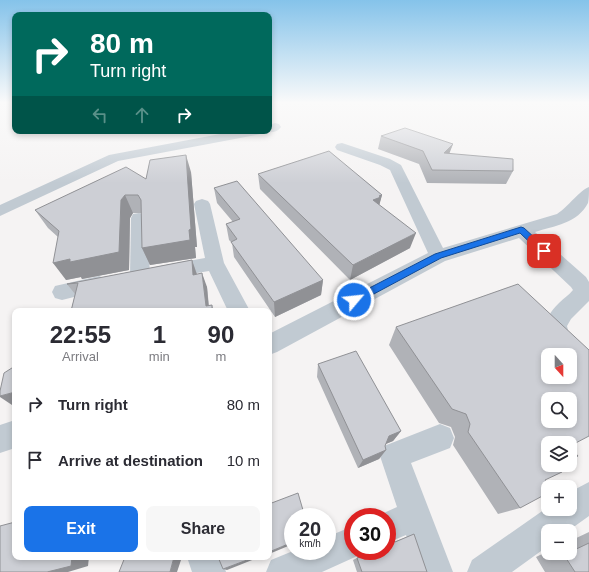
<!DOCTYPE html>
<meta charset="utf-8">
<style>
:root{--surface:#fff;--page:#f7f7f7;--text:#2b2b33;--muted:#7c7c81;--accent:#1a73e8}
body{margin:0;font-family:Helvetica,sans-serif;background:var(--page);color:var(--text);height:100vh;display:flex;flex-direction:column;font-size:15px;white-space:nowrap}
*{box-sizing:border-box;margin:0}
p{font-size:13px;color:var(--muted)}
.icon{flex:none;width:22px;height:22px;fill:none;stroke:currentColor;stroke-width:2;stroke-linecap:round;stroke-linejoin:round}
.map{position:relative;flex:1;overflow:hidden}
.sheet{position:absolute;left:12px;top:308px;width:260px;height:252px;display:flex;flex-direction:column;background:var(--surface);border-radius:8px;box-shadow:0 2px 6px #0003}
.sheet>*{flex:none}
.guide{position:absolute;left:12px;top:12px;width:260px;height:122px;border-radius:8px;box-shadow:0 2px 6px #0003;background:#00695c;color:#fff;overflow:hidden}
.needle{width:26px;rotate:159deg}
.controls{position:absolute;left:541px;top:348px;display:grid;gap:8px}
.controls a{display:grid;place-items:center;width:36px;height:36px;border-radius:8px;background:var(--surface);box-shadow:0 2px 6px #0003;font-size:20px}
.speed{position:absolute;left:284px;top:508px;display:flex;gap:8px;font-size:20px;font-weight:700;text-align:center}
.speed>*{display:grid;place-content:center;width:52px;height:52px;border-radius:50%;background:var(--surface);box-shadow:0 2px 6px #0003;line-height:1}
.speed small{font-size:10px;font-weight:400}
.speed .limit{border:6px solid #d22;background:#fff;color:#111}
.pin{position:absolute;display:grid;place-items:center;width:34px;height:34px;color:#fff;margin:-17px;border-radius:8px;box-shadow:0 2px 6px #0006}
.me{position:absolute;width:44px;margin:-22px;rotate:62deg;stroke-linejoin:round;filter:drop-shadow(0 0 3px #0008)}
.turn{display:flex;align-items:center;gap:14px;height:84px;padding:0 12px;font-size:18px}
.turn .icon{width:52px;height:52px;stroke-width:2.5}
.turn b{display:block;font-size:28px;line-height:34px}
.lanes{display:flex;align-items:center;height:38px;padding:0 12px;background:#0003;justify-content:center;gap:20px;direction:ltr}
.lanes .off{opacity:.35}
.eta{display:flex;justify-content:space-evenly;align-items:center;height:68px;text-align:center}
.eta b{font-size:24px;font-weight:700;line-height:28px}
.cta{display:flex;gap:8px;margin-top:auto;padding:8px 12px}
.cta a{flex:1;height:46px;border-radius:8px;background:var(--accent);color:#fff;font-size:16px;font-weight:700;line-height:46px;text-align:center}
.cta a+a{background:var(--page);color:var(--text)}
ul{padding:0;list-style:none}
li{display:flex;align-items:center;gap:12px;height:56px;padding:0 12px}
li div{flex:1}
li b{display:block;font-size:15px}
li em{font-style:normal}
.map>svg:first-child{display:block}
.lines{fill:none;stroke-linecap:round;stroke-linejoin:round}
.minor{fill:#c1cad2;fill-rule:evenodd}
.wall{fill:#b0b2b7}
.shaded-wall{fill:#909195}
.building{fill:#cdcfd5;stroke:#909195;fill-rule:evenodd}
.route{fill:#1a73e8;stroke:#114b97}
</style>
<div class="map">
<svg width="589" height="572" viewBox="0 0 589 572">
<rect width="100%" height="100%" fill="#f5f3f3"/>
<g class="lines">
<g class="minor">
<path d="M275,123l4,1 2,3c-3,5 -11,6 -16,5l4,-1v-6z"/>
<path d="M236,131h26l-2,3 -4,1 -138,26 -118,55v-11l109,-50z"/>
<path d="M342,143l48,16 11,6 42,83 114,-34c11,-7 23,-24 32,-27 0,5 0,12 -1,16 -10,20 -34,23 -53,29l51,45 3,5v19l-18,18 -4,7 2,8 20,24v29c-17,-6 -19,-15 -19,-32h-13c-12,-21 -17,-34 2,-52 5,-5 10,-8 14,-13l-2,-3 -52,-49 -74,23 -168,91 -8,3v-21l159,-81 -38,-83 -10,-5 -43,-15 -2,-3 2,-3z"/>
<path d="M202,199l6,2 2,3 14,59 26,48h-22l-19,-40 -42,7 -7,-2 -3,-5 3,-5 45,-8 -11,-54 2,-3z"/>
<path d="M139,213l6,1 2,4 3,58 -3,5 -7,2 -7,-2 -3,-5 1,-58 2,-4z"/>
<path d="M99,276l7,3 3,5 -3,5 -44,11 -7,-2 -3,-6 3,-6z"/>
<path d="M15,420v28l-15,5v-28z"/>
<path d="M440,424l10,4 4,10 -4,10 -39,15 42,109h-34l-13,-37 -19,8v-26h-12l22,-10 -17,-51 4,-10z"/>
<path d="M589,482v34l-21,15h-20v15l-36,26h-45l5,-12 76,-53v2h22v-17z"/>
<path d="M353,526v25h12l-1,2 -42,19h-56l5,-12 22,-9h34v-14z"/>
<path d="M187,557h34l5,15h-34z"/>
</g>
</g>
<g class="wall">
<path d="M381,136l72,8 -4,9 64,18 -7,13 -79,-1 -8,-19 -41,-15z"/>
<path d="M191,172l6,75h-2l1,11 -46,7 -8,-17v-35h-9l-3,5 -1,52 -47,9 -1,-2 -15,3 -8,-43 -10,-9 -13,-18 111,-31z"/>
<path d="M258,174l124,21 -3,10 31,43 -60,32 -90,-91z"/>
<path d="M214,188l109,92 -2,15 -46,22 -41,-60 -2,-14 -3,-3 -3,-16 7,-2 -16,-19z"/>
<path d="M192,260l5,14 10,13 2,19 3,-1 2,6h-143l4,-17 -8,-10z"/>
<path d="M396,327l174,119 -25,34 -25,28 -22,6 -45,-69 2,-8 -4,-10 -12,-4 -50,-78z"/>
<path d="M318,364l83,67 -8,10 -7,3 -1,2 1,4 -7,9 -21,9 -41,-91z"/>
<path d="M589,532v40h-44l-9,-15 12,-6v2h22v-12z"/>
<path d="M414,534l13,38h-70l-4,-12 12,-6 2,-3h20v-9l5,-2 2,2z"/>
</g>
<g class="shaded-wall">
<path d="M453,144l-5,13 -4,-4z"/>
<path d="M186,155l5,17 6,75h-2l1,11 -46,7 -8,-17z"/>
<path d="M125,195l8,18 -3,5 -1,52 -47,9 -1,-2 -15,3 -13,-17 68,-63z"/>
<path d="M382,195l-4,15 -5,-10z"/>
<path d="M416,233l-6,15 -60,32 3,-15z"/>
<path d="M192,260l5,15h-4z"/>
<path d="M202,273l5,14 2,24 -3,-5z"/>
<path d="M323,280l-2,15 -46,22 -1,-15z"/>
<path d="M15,392v15l-15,-10v-1z"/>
<path d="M401,431l-8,10 -10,4 6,-9z"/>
<path d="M386,450l-7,9 -21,9 5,-8z"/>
<path d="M293,542v2l-24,10v-2z"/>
<path d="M72,557h17l-1,9 -20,6h-21z"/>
<path d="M174,557h8l-5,15h-7z"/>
<path d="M255,557h5l-33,13 -4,-1z"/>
</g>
<g class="building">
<path d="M405,128l48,16 -9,9 69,6v12l-81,-1 -9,-19 -42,-15z"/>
<path d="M329,151l53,44 -3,1 2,1 -8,3 43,33 -63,32 -95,-91z"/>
<path d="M186,155l5,74 -2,1 1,10 -48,8 -1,-48 -3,-5h-13l-4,5 -2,52 -49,10v-3l-17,4 6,-32 -24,-21 91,-43 20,12 4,-19z"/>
<path d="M237,181l86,99 -49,22 -43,-60 6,-3 -11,-15 14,-5 -26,-31z"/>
<path d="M192,260l1,15 9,-2 4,33 6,-1v6h-141l7,-28 -11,1z"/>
<path d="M518,284l71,66v86l-19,10v-3h-22v22h12l-2,1 4,6 -17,8 5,7h-2v6l-28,15 -52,-76 2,-8 -4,-10 -14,-5 -56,-82zM548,355h22v22h-22zM548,399h22v22h-22z"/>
<path d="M356,351l45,80 -12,5 -4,10 1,4 -23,10 -45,-96z"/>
<path d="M15,366v26l-15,4v-5l4,-18z"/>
<path d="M570,447l8,9 -8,4z"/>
<path d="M298,493l7,24h-12v25l-24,10v-48z"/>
<path d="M15,522v35h57l-1,9 -24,6h-47v-46z"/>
<path d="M414,534l13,38h-65l-5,-14 13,-5 1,-2h16v-9l5,-2 3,2z"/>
<path d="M589,543v29h-14l-11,-17 3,-2h3v-1z"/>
<path d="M125,557h49l-4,15h-51z"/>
<path d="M218,557h37l-32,12z"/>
</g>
<linearGradient id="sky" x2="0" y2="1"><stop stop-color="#85c3ea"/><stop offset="0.56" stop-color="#fafafa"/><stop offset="1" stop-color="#fafafa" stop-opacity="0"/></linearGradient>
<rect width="589" height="183" fill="url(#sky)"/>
<path class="route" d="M521,227l3,1 23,21 1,2 -1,2h-6l-21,-20 -79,25 -84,45h-7l-1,-3 1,-2 85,-44z"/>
</svg>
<div class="controls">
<a><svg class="needle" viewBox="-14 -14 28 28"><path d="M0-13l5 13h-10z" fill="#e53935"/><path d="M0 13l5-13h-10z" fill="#7c7c81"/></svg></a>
<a><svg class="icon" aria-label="search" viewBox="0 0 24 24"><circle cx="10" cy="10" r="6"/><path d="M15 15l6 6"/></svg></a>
<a><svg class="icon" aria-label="layers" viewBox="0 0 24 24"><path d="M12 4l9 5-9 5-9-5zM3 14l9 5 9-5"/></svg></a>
<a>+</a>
<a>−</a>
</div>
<div class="speed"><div>20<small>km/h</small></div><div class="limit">30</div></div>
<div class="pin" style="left:544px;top:251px;background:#d93025"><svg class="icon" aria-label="arrive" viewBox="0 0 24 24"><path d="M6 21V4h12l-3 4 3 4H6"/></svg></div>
<svg class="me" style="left:354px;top:300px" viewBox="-20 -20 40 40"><circle r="17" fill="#1a73e8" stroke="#fff" stroke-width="3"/><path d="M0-11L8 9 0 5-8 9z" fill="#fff"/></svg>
<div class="guide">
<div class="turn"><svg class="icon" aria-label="right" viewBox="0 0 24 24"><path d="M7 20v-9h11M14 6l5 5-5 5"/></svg><div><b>80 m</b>Turn right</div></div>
<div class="lanes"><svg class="icon off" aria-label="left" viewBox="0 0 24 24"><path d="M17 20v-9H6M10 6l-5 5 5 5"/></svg><svg class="icon off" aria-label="ahead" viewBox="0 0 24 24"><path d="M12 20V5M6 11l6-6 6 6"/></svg><svg class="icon" aria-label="right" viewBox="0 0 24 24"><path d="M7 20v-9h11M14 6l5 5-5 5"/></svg></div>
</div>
<section class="sheet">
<div class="eta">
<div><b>22:55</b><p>Arrival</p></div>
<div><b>1</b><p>min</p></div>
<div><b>90</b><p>m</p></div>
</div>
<ul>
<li><svg class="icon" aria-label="right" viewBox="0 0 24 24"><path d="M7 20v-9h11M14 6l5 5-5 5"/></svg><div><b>Turn right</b></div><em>80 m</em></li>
<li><svg class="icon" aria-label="arrive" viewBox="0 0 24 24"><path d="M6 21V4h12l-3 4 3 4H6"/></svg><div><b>Arrive at destination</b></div><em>10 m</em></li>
</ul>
<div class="cta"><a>Exit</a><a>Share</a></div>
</section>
</div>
